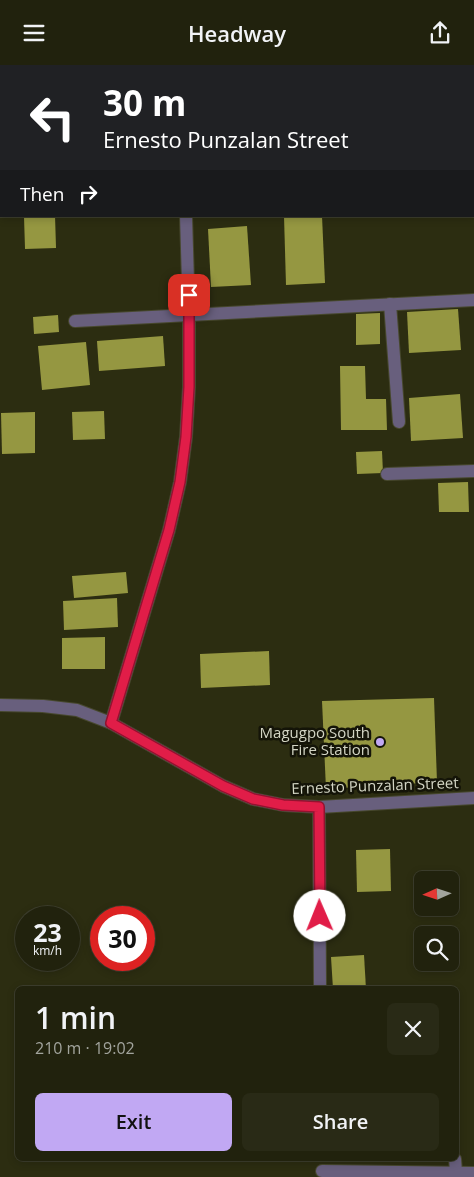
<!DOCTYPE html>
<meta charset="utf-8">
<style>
:root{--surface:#21220d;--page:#292a16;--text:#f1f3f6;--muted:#a2a49d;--line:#3e3f2e;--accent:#c1a8f3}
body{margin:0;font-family:"Open Sans",sans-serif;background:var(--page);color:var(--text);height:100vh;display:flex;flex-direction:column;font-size:19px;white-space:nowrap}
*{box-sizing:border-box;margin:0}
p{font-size:16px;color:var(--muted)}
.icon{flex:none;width:28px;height:28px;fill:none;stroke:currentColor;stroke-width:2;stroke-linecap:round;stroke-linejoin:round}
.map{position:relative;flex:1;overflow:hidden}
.details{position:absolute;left:15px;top:921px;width:444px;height:175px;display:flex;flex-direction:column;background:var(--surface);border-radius:8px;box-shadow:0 2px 8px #0003,0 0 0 1px var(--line)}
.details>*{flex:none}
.guide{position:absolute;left:0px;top:0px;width:475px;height:152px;box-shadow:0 2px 8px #0003,0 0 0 1px var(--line);background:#202124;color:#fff;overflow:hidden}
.needle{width:32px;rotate:267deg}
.controls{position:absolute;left:414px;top:806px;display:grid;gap:10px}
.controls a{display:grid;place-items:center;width:45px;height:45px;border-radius:8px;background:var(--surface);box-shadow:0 2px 8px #0003,0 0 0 1px var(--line);font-size:25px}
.speed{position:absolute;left:15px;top:841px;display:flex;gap:10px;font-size:25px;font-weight:700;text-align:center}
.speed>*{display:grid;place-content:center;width:65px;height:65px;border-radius:50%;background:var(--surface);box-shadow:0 2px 8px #0003,0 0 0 1px var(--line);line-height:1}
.speed small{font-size:12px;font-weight:400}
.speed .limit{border:8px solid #d22;background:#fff;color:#111}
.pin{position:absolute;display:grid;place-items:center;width:42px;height:42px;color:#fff;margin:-21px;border-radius:10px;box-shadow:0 2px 8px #0006}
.me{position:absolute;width:55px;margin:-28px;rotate:359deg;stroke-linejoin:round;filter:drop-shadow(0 0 4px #0008)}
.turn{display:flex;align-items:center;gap:18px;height:105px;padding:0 20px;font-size:22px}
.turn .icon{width:65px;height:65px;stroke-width:2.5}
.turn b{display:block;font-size:35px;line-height:42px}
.then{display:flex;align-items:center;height:48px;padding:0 20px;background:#0003;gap:10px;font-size:19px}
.round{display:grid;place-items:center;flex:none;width:52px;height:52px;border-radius:8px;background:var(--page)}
.headline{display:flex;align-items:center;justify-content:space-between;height:85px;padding:0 20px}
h1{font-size:30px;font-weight:600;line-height:38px}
.action{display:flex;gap:10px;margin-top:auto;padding:10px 20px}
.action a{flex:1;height:58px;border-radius:8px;background:var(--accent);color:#111;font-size:20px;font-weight:600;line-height:58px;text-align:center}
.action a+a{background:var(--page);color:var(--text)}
header{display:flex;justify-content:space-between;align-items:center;height:65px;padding:0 20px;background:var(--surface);font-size:22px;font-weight:600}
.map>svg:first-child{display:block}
.building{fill:#959741}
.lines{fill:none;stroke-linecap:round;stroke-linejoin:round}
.minor-casing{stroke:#47482e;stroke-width:14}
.minor{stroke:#685f7d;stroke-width:12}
.route-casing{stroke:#92132f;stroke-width:12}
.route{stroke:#e11d48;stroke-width:9}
.poi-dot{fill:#c1a8f3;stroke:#141408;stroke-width:2}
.labels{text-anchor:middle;stroke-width:5;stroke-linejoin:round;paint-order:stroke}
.poi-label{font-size:15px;fill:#d3d5c4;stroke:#141408;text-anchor:end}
.street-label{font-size:15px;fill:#d3d5c4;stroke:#141408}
</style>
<header><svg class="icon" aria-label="menu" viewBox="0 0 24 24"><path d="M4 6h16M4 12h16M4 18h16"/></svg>Headway<svg class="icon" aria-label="share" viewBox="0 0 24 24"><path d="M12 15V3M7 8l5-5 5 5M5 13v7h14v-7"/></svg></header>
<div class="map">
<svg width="474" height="1112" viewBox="0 0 474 1112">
<rect width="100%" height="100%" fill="#2c2d11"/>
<g class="building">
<path d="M24,151h31l1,32 -31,1z"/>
<path d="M284,151h38l3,67 -39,2z"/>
<path d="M247,161l4,59 -40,2 -3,-58z"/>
<path d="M458,244l3,41 -52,3 -2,-41z"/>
<path d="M380,248v31l-24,1v-31z"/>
<path d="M58,250l1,17 -25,2 -1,-17z"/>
<path d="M163,271l2,30 -66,5 -2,-30z"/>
<path d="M86,277l4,43 -48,5 -4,-44z"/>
<path d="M340,301h25l1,33h20l1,31h-46z"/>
<path d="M460,329l3,44 -52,3 -2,-43z"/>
<path d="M104,346l1,28 -32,1 -1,-28z"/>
<path d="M35,347v41l-33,1 -1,-41z"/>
<path d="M382,386l1,22 -26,1 -1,-22z"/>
<path d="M468,417l1,30h-30l-1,-29z"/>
<path d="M126,507l2,21 -54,5 -2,-22z"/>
<path d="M117,533l1,29 -54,3 -1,-29z"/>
<path d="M105,572v32h-43v-31z"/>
<path d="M269,586l1,34 -69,3 -1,-34z"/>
<path d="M434,633l3,84 -111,7 -4,-88z"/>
<path d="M390,784l1,42 -34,1 -1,-42z"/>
<path d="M364,890l2,34h-33l-2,-32z"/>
</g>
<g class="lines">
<g class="minor-casing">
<g id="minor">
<path d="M181,0v1"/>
<path d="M22,1v-1"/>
<path d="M0,54h1"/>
<path d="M390,239l9,118"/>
<path d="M75,256l399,-21"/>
<path d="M387,409l87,-3"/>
<path d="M0,640l43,1 34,4 34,13 112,63 30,13 30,6 36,2 155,-9"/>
<path d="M111,658l58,-193 11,-48 6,-45 3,-50v-72l-3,-99"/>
<path d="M319,742l1,182"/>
<path d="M455,1094l1,13"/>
<path d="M322,1106l152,2"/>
</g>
</g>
<use href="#minor" class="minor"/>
</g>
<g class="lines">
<g class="route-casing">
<path id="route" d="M189,230v92l-3,50 -6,45 -11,48 -58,193 112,63 30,13 30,6 36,2 1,109"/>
</g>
<use href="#route" class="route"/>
</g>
<circle class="poi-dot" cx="380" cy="677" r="5"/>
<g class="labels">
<g class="poi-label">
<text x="370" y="673">Magugpo South<tspan x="370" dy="17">Fire Station</tspan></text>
</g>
<g class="street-label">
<text transform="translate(375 721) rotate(-2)" y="5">Ernesto Punzalan Street</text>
</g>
</g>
</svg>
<div class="controls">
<a><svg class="needle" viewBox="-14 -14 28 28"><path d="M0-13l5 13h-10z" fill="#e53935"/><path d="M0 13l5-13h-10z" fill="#a2a49d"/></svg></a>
<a><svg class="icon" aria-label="search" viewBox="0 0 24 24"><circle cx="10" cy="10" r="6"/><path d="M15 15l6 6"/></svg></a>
</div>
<div class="speed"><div>23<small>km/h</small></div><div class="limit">30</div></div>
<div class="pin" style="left:189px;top:230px;background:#d93025"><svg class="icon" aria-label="arrive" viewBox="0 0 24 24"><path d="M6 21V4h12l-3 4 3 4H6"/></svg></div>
<svg class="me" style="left:320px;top:851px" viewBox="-20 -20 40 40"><circle r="19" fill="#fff"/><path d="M0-13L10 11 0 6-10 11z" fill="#e11d48"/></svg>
<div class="guide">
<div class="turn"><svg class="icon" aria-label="left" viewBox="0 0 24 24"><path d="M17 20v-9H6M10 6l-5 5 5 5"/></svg><div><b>30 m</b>Ernesto Punzalan Street</div></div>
<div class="then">Then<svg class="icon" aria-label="right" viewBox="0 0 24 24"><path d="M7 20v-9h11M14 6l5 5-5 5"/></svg></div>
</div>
<section class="details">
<div class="headline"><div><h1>1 min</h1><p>210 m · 19:02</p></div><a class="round"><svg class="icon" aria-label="close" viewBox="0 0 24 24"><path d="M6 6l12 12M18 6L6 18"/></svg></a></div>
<div class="action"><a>Exit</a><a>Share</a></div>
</section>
</div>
